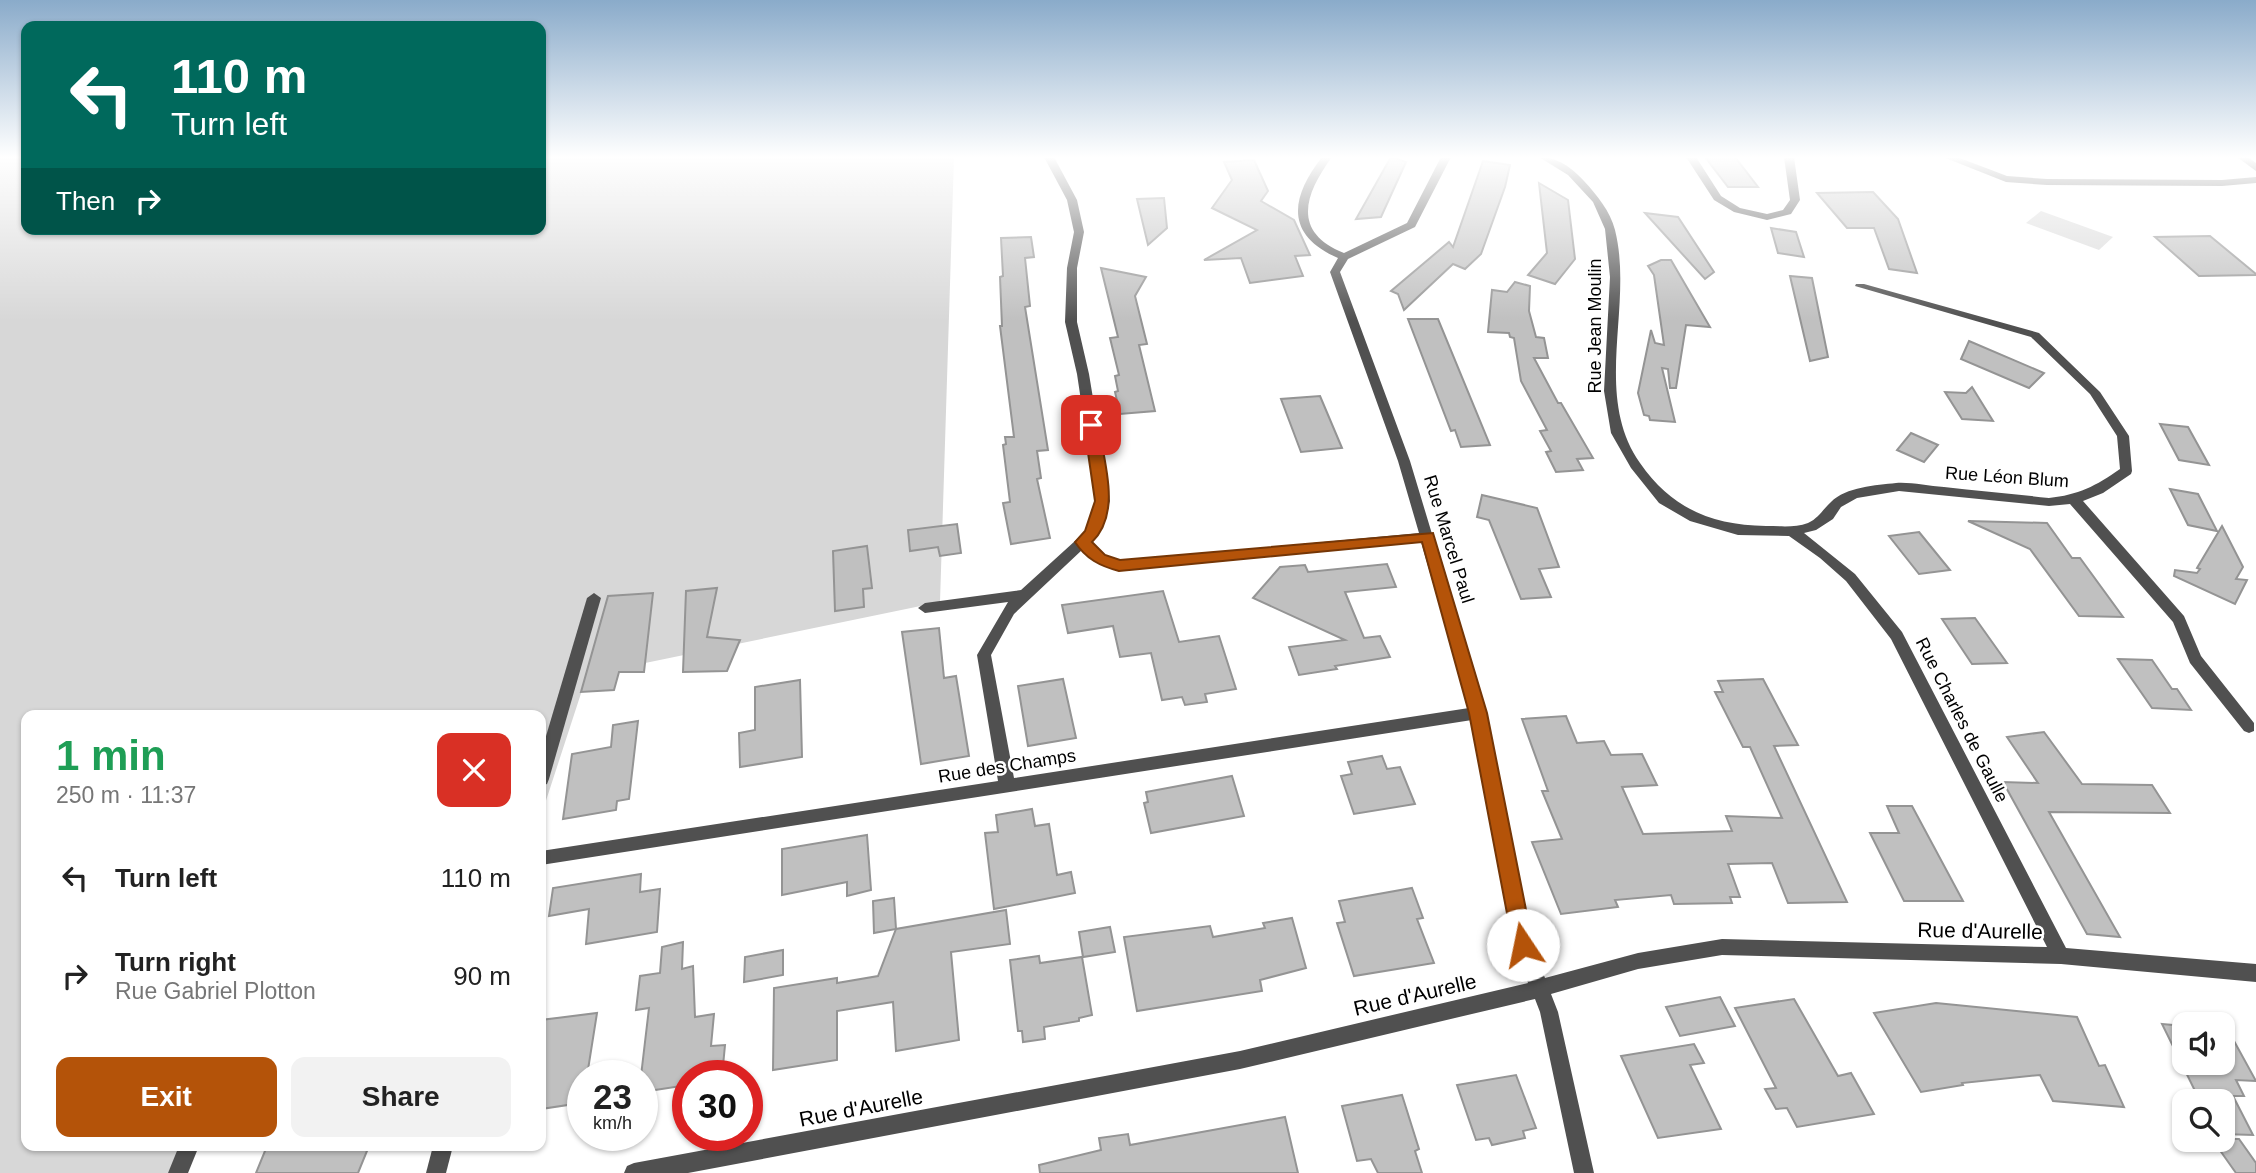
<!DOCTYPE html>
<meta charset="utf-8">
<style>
:root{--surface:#fff;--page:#f2f2f2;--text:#222;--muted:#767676;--accent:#b45309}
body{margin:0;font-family:Helvetica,sans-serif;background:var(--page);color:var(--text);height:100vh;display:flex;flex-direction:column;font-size:26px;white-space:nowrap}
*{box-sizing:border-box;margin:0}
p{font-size:23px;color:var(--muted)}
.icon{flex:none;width:38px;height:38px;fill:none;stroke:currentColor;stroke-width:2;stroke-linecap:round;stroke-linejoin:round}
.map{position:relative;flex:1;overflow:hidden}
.panel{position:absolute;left:21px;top:710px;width:525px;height:441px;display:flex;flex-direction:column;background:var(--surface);border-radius:14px;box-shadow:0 2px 5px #0004}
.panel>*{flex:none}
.guide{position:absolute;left:21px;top:21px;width:525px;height:214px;border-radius:14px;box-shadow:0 2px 5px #0004;background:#00695c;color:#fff;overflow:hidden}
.tools{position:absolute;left:2172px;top:1012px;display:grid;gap:14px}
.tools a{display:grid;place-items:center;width:63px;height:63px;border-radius:14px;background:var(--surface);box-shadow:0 2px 5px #0004;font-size:35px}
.speed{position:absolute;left:567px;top:1060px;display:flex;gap:14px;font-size:35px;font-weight:700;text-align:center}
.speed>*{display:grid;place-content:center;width:91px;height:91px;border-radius:50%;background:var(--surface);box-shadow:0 2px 5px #0004;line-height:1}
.speed small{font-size:18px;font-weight:400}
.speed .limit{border:10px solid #d22;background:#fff;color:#111}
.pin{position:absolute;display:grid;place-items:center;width:60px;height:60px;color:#fff;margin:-30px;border-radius:14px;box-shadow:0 4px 10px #0006}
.me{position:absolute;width:77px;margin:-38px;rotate:349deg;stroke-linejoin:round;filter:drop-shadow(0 0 5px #0008)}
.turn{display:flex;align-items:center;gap:24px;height:147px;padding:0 35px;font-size:32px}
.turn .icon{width:91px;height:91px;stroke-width:2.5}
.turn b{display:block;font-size:49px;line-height:60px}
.then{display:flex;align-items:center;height:66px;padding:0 35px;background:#0003;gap:14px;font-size:26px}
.round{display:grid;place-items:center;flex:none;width:74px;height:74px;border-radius:14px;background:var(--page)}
.overview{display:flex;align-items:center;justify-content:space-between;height:119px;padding:0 35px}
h1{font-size:42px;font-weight:600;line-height:52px;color:#1e9e55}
.primary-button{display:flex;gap:14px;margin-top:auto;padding:14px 35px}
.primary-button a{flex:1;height:80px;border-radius:14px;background:var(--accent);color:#fff;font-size:28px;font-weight:600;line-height:80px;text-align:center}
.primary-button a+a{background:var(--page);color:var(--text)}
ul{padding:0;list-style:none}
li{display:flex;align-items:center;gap:21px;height:98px;padding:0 35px}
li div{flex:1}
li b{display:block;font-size:26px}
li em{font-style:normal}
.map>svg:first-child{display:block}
.green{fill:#d7d7d7}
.building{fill:#c0c0c0;stroke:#949494;stroke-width:2}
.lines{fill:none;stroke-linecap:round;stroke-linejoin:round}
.street{fill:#505050;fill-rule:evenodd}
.secondary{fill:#1d1d1d;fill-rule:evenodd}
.route{fill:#b45309;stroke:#753606;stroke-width:2}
.labels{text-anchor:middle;stroke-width:5;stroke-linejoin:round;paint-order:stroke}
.street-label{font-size:18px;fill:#000;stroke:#fff}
.near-street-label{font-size:21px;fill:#000;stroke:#fff}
</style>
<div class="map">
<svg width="2256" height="1173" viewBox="0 0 2256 1173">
<rect width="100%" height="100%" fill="#fff"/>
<g class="green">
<path d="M0,157h26v72h515v-72h413l-14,445 -353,73 -46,141v-100h-515v430h173l-16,27h-183z"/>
<path d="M2041,211l72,26 -14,13 -73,-27z"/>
</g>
<g class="building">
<path d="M1391,157l15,5 -25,55 -25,2z"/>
<path d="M1705,157h30l23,30h-30z"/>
<path d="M1254,160l14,31 -7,10 33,19 16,35 -15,1 8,20 -53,7 -9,-25 -37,2 53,-30 -45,-22 20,-28 -8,-18z"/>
<path d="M1483,161l27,4 -5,22 -24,67 -16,15 -12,-5 -49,46 -6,-16 -7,-3 58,-49 4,5z"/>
<path d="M1539,183l29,17 7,59 -20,25 -27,-9 19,-22z"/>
<path d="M1873,192l25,27 19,54 -28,-4 -15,-41h-27l-30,-35z"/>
<path d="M1164,198l3,30 -19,17 -11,-46z"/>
<path d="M1645,213l33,4 36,55 -9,7z"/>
<path d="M1771,228l25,4 8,25 -26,-4z"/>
<path d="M2210,236l46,38v1l-57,1 -44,-39z"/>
<path d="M1031,237l3,20 -9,1 5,48 -5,1 23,143 -11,1 4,27 -4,1 13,59 -39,6 -8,-41 7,-1 -7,-57 3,-1 -1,-7h9l-14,-111h2l-2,-49 3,-1 -2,-38z"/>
<path d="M1661,260h10l39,67 -24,-2 -10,63h-6l-2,-19 -6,-1 13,54 -25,-2 -1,-4 -5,-1 -6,-22 13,-63 4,13 9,2 -10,-70 -6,-9z"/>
<path d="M1101,268l45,9 -11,19 12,48 -8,1 16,66 -35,3 -5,-22 3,-1 -3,-15 4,-1 -9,-37 8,-1z"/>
<path d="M1790,276l22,2 16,79 -18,4z"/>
<path d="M1515,282l15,4 -1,25 7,26 8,1 4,20h-14l24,45h3l32,55 -16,1 6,11 -27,2 -10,-20 5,-1 -11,-20 7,-1 -26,-49 -7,-43 -4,-1 -1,-4 -21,-1 4,-42 15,2z"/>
<path d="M1408,319h30l52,126 -29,2 -6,-17 -4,1z"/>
<path d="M1969,341l75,32 -15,15 -68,-29z"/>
<path d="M1972,387l21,34 -31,-2 -17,-27 21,1z"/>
<path d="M1320,396l22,52 -41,4 -20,-53z"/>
<path d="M2160,424l28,3 21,38 -30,-5z"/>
<path d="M1911,433l27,12 -14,17 -27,-12z"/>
<path d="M2170,489l28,5 19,37 -29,-6z"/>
<path d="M1482,495l55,13 22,59 -20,2 12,28 -30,2 -32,-79 -12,-3z"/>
<path d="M1968,521l79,2 25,35h8l43,59 -44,-1 -49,-67z"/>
<path d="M957,524l4,29 -21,3 -2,-9 -28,4 -2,-21z"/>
<path d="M2222,526l21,41 -7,12 11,1 -12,24 -61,-28 1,-6 22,3 3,-4 -3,-1z"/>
<path d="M1919,532l31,38 -31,4 -30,-38z"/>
<path d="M867,546l5,42 -9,1 1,18 -29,4 -2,-60z"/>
<path d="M1387,564l9,23 -51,5 19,46 16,-2 10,21 -55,9 2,3 -38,6 -10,-28 56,-7 -92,-42 27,-31 25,-2 3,7z"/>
<path d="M717,588l-10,49 33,3 -13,31 -44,1 3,-81z"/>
<path d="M1163,591l16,51 40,-6 17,53 -31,5 2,8 -22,3 -3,-8 -20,3 -11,-47 -31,4 -7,-31 -45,7 -6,-28z"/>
<path d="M653,593l-9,79h-25l-5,18 -33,2 27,-96z"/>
<path d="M1975,618l32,45 -35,1 -30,-45z"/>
<path d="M939,628l5,50 12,-2 13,80 -48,8 -19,-132z"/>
<path d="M2118,659l34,1 20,29h5l14,21 -39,-2z"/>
<path d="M1063,679l13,59 -48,8 -10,-60z"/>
<path d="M1763,679l35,66 -24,1 73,156 -59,1 -16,-40 -44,1 12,33h-10l2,6 -58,1 -3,-9 -56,5 3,7 -57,7 -29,-72 30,-3 -20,-48h6l-26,-72 44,-3 11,27 27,-2 7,14 31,-1 15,31 -35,2 21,47 89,-3 -6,-15 56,2 -32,-71h-7l-28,-55h8l-5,-11z"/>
<path d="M800,680l2,77 -62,10 -1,-34 16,-3v-43z"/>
<path d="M638,721l-9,78 -12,2 -1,9 -53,9 9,-65 39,-7 2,-22z"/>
<path d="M2044,732l38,52 70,1 18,28 -121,-1 71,125 -33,-3 -84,-152 35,1 -31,-46z"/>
<path d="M1382,756l5,13 13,-2 15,37 -61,10 -13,-38 11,-2 -4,-12z"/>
<path d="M1232,776l12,40 -93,17 -7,-30 4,-1 -2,-10z"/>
<path d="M1887,806h25l51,95h-59l-34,-68h29z"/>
<path d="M1032,809l3,17 14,-2 8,51 14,-3 4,21 -81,16 -9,-76 13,-1 -2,-17z"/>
<path d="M867,835l4,55 -24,6v-14l-65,13v-46z"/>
<path d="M641,874l-1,18 20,-3 -3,43 -71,12 3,-35 -40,7 4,-28z"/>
<path d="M1412,888l11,30 -6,1 17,44 -80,13 -17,-53 8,-1 -6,-21z"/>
<path d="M894,898l2,31 -22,4 -1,-32z"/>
<path d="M1006,910l4,34 -59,8 8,88 -63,11 -3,-49 -56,9v49l-64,10 1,-82 63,-10v5l41,-7 18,-47z"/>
<path d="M1292,918l14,50 -46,12 2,11 -125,20 -13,-74 86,-11 3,11 52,-9 -2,-5z"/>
<path d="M1110,927l5,25 -32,5 -4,-25z"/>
<path d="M683,942l-1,27 11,-3 2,51 19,-3 -3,32 14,-1 -3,31h-34v9l-46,7 -1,-16 8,-68 -13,2 4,-34 20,-3 2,-26z"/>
<path d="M783,950v25l-39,7 1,-25z"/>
<path d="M1039,956l1,7 42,-6 10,58 -13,3v3l-35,6 1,12 -22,3 -1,-11h-4l-8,-71z"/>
<path d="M1720,997l15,29 -55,10 -14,-29z"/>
<path d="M1794,999l44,77 13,-3 23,41 -77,13 -10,-19 -11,1 -11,-20 11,-1 -41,-80z"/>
<path d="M1936,1003l141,14 22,49 6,-1 19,42 -71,-6 -13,-26 -78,8 1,2 -42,7 -47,-79z"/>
<path d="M597,1013l-10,63h-4v16l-7,1 -2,11 -33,5v-89z"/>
<path d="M2162,1024l22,2v36h38v-32h6l28,51 -20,-1 8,16h-11l20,39 -31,-1v-33h-22z"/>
<path d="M1694,1044l10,19 -14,2 31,64 -63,9 -37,-82z"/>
<path d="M1516,1075l20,53 -13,3 2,7 -33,7 -3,-7 -13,2 -19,-55z"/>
<path d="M1402,1095l17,54 -4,2 7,22h-44l-7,-14 -14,2 -15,-55z"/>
<path d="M1285,1117l13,56h-258l-1,-8 62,-15 -2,-12 29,-4 2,11z"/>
<path d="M2212,1139h27l17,24v10h-20z"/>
<path d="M267,1146h102l-11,27h-102z"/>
</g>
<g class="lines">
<g class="street">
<path d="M1044,157h10l23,43 7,32 -7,36v54l12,52 21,127 -11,32 -8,9 13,13 16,6 299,-28 -21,-72 -68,-189 8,-14c-53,-23 -48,-60 -16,-101h10c-28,38 -40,75 12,96l63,-30 34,-66h10l-36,70 -67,32 -8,13 70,189 76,252 46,232 13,33 93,-25 84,-14 325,8 -156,-308 -45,-58 -26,-23 -31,-22 -51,-1 -48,-14 -31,-18 -28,-35 -20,-35 -7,-42 6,-114 -5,-48 -12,-27 -25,-27 -29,-18c19,0 33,11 45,24 13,14 26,30 31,49 19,76 -23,164 25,233 32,46 72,62 126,63 14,0 29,2 42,-3 11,-5 15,-14 23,-21 15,-15 45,-17 65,-19 15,-1 32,3 48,4 35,4 70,7 105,11 29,-3 47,-12 71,-29l-3,-33 -27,-42 -59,-57 -176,-51 1,-2h8l175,49 61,59 29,44 3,35 -1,3 -28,19 -20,8 101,115 17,40 53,67v8l-5,2 -5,-2 -54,-68 -17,-41 -103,-118 -21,2 -150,-15 -42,7 -16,9 -8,12 -17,11 -12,3 51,41 47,58 164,316 190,16v18l-195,-18 -339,-9 -84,14 -87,25 7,18 36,161h-20l-34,-161 -5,-13 -295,70 -552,104h-64l3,-7 7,-3 606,-112 288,-68 -14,-38 -42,-225 -931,145v-14l457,-70 -21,-126 31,-53 -83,11 -7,-5 7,-5 96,-13 65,-59 10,-30 -19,-127 -12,-52 2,-54 7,-36 -7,-32zM1421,542l48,166 -455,70 -23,-123 23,-41 68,-64 12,11 25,10z"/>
<path d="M1686,157h10l25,39 19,12 27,6 16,-4 7,-10 -6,-43h10l6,43 -9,14 -24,6 -33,-8 -20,-12z"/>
<path d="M1943,157h14l50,19 40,3 175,1 34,-3v6l-34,3 -175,-1 -41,-3z"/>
<path d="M594,593l7,5 -52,181 -2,5 -6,2v-33l46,-155z"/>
<path d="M179,1146h20l-11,27h-20z"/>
<path d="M433,1146h20l-7,27h-20z"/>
</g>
<path class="secondary" d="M2237,157h11l8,6v8z"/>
</g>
<linearGradient id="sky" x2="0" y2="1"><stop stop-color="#8aabca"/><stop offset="0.49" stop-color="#fff"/><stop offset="1" stop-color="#fff" stop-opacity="0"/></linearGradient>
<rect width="2256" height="321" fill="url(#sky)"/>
<path class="route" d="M1091,421l7,4c6,36 24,88 -6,117l13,13 15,5 313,-27 54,180 46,232 -3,7 -7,2 -7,-2 -3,-7 -44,-232 -47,-171 -303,29c-19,-5 -33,-12 -44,-29l10,-11 10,-30 -11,-76z"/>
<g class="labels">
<g class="street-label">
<text transform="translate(1595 326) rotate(-90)" y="6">Rue Jean Moulin</text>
<text transform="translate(2007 477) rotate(4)" y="6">Rue Léon Blum</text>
<text transform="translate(1449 539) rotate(73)" y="6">Rue Marcel Paul</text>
<text transform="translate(1962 720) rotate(63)" y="6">Rue Charles de Gaulle</text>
<text transform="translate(1007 766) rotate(-9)" y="6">Rue des Champs</text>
</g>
<g class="near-street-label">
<text transform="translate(1980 931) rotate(1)" y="7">Rue d'Aurelle</text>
<text transform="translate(1415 995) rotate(-13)" y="7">Rue d'Aurelle</text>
<text transform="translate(861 1108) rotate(-11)" y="7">Rue d'Aurelle</text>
</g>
</g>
</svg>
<div class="tools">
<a><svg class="icon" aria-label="sound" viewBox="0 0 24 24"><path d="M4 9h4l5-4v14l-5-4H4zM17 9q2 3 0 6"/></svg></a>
<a><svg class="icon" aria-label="search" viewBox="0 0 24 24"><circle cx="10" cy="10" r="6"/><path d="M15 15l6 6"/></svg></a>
</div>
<div class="speed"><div>23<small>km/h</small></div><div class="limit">30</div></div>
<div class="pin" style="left:1091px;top:425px;background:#d93025"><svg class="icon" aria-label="arrive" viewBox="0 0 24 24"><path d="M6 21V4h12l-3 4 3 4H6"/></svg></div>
<svg class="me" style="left:1523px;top:945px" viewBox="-20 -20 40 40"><circle r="19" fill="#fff"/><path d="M0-13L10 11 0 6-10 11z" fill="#b45309"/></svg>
<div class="guide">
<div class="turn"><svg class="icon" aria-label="left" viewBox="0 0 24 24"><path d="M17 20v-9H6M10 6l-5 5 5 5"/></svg><div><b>110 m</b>Turn left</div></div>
<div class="then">Then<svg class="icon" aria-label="right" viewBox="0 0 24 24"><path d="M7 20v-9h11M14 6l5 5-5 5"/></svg></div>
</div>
<section class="panel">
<div class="overview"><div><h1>1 min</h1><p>250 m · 11:37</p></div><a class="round" style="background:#d93025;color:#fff"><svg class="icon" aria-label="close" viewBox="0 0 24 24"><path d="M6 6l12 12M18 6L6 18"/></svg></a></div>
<ul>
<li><svg class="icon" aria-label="left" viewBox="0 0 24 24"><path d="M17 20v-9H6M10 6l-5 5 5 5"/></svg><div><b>Turn left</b></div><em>110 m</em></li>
<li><svg class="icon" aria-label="right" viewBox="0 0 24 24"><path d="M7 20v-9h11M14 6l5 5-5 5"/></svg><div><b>Turn right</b><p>Rue Gabriel Plotton</p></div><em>90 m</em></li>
</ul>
<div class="primary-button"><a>Exit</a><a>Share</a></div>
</section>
</div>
